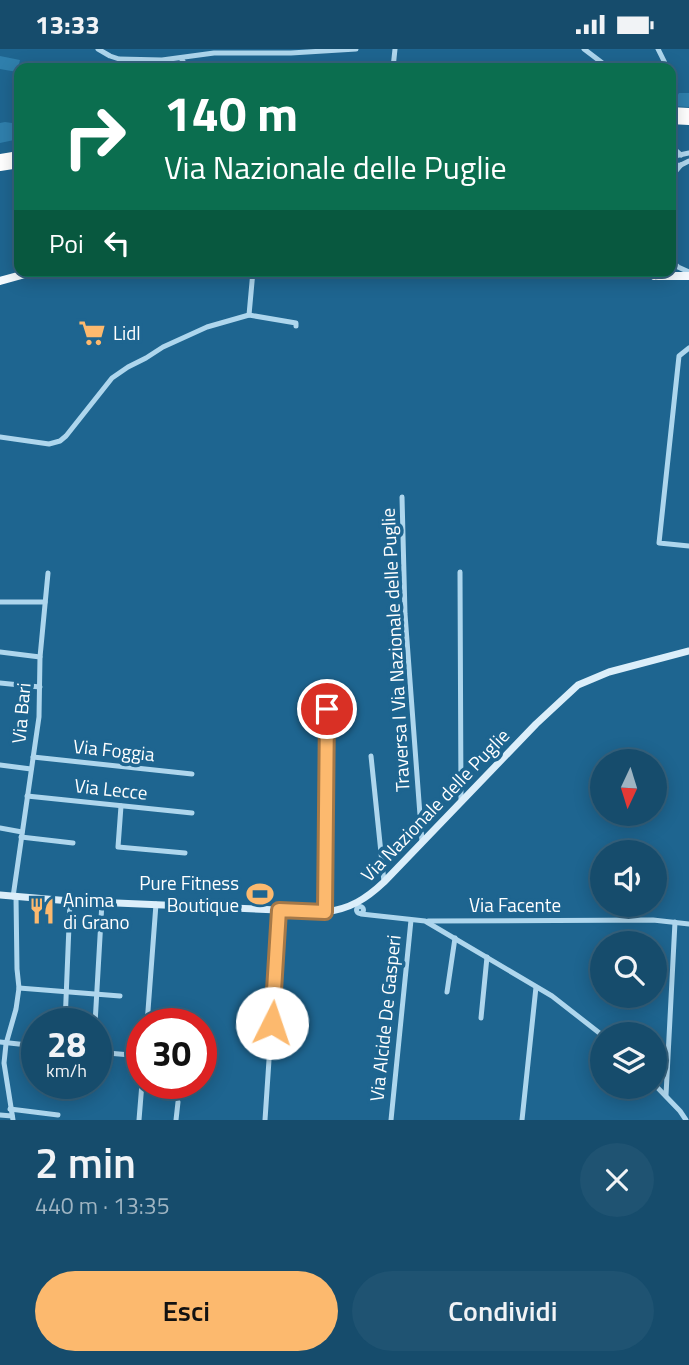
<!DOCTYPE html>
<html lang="it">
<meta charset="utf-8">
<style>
:root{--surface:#164c6c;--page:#1f5372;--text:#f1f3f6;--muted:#9eb4c2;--line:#35637f;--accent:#fcb96e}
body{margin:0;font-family:"Titillium Web",sans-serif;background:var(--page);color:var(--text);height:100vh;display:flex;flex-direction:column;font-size:26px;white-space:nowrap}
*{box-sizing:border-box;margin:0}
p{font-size:23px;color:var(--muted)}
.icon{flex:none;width:38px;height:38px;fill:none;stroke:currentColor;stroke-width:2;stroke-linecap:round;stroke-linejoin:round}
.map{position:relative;height:1071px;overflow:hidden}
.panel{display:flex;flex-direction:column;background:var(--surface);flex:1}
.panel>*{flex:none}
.banner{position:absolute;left:14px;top:14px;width:662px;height:214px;border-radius:14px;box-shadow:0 4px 18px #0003,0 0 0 2px var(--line);background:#0b6e4f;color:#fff;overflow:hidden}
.needle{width:46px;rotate:184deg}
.tools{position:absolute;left:590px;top:700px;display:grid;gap:14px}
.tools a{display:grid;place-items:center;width:77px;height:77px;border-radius:50%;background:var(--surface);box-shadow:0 4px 18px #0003,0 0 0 2px var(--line);font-size:35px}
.speed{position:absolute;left:21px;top:959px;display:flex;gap:14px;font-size:35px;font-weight:700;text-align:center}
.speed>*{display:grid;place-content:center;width:91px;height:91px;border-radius:50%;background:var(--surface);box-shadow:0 4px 18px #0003,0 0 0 2px var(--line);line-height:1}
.speed small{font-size:18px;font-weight:400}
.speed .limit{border:10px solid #d22;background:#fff;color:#111}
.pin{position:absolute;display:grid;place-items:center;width:60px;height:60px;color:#fff;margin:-30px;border:4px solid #fff;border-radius:50%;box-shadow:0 2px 7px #0007}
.me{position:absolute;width:77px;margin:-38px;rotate:4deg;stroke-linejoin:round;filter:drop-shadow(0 0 5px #0008)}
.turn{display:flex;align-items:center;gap:24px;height:147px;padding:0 35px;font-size:32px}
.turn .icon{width:91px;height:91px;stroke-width:2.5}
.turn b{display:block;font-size:49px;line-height:60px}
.then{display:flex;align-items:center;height:66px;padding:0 35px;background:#0003;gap:14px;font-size:26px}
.round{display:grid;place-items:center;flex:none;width:74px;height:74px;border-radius:37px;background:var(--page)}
.headline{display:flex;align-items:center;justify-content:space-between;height:119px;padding:0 35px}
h1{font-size:42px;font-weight:600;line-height:52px}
.action{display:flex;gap:14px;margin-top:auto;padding:14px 35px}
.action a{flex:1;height:80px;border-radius:42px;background:var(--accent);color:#111;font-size:28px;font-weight:600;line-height:80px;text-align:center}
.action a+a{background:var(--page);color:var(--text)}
.status{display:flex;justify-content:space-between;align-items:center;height:49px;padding:0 35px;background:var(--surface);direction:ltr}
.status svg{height:19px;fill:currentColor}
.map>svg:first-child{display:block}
.green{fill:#2f7fac}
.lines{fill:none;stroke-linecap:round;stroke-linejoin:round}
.street{stroke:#aed6ed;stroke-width:5}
.secondary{stroke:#dbeefa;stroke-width:7}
.primary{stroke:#f5faff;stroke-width:8}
.highway{stroke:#fff;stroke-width:10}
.route-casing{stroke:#a47848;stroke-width:18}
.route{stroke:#fcb96e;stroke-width:12}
.labels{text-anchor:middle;stroke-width:7;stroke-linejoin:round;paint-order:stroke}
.poi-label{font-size:19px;fill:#fff;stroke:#1e6590;text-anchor:start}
.street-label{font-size:19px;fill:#fff;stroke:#1e6590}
</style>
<div class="status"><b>13:33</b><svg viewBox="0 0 49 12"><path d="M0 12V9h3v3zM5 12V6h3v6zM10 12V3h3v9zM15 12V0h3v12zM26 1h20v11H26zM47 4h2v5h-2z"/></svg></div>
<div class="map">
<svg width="689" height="1071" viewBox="0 0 689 1071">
<rect width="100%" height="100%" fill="#1e6590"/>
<g class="green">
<path d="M0,7l20,4 -3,12 -17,-3z"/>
<path d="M679,44h10v14l-18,-1z"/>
<path d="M5,73l14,2v15l-19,4v-20z"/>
</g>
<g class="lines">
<g class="street">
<path d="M98,0l12,7 9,3 43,1 52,-7h77l65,-4"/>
<path d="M584,0l25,19"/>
<path d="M658,0l6,12 2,7"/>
<path d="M181,9l6,10"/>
<path d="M393,19l2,-19"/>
<path d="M670,96l11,10"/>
<path d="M670,108l19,-4"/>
<path d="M670,117l11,-1 8,-4"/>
<path d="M670,129l11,-13"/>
<path d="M670,211l8,7 11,5"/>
<path d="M249,266l4,-44"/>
<path d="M689,299l-10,8 -20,187 30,3"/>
<path d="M0,388l49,7 11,-3 6,-5 46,-58 16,-11 18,-9 17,-11 44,-20 42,-12 47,8v3"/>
<path d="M402,448l3,117 17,228"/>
<path d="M460,523l1,229"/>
<path d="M0,553h45"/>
<path d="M0,603l40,5"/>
<path d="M0,634l40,4"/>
<path d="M371,707l13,126"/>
<path d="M33,708l159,17"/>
<path d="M0,716l31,4"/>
<path d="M27,747l165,17"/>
<path d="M121,757l-3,41 67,6"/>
<path d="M0,779l22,4"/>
<path d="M21,788l52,6"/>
<path d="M13,848l26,-180 1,-60 8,-84"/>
<circle cx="360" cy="861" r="3.5"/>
<path d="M325,863l2,-203"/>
<path d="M361,865l64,7 127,75 50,39"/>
<path d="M428,872l225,-1 36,4"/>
<path d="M19,939l101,8"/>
<path d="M447,943l8,-54"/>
<path d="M481,969l6,-61"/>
<path d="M65,975l5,-123"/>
<path d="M95,975l7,-122"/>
<path d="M147,975l9,-120"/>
<path d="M0,993l37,4"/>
<path d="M96,1003l46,4"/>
<path d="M654,1035l26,27 6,9"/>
<path d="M666,1046l9,-173"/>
<path d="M10,1060l48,6"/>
<path d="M0,1066l12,1"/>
<path d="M13,1071l-9,-57 2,-19 10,-35 3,-21 -2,-19 -1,-72"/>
<path d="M139,1071l3,-37"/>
<path d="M176,1071l2,-18"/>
<path d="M265,1071l14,-210"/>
<path d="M391,1071l20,-200"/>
<path d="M522,1071l14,-133"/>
</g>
<path class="secondary" d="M0,846l70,6 255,11c25,-3 41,-13 59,-30l152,-158 42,-39 31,-13 80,-21"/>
<g class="primary">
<path d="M635,222l15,3"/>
<path d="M648,222l6,5 6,-2"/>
<path d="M658,227h31"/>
<path d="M0,232l36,-10"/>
</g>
<g class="highway">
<path d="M670,63l19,1"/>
<path d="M670,70l19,1"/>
<path d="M0,110l19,-3"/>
<path d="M0,117l19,-3"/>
</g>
</g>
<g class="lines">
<g class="route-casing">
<path id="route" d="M272,974l7,-113 46,2 2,-203"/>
</g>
<use href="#route" class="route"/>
</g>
<defs>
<g id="supermarket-bare" transform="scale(2.1)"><path d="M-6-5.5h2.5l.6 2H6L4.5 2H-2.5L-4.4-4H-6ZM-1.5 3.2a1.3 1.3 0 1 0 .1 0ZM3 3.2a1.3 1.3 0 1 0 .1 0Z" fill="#fcb96e" stroke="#1e6590" stroke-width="2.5" paint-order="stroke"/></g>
<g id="stadium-bare" transform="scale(2.1)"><path d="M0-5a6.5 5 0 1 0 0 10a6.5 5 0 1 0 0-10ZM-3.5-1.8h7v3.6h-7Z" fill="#fcb96e" stroke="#1e6590" stroke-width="2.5" paint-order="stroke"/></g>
<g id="restaurant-bare" transform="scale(2.1)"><path d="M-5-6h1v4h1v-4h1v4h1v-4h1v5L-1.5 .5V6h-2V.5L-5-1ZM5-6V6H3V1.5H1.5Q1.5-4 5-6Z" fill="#fcb96e" stroke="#1e6590" stroke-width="2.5" paint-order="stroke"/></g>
</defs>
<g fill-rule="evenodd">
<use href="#supermarket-bare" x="92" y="284"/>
<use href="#stadium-bare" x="260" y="845"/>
<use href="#restaurant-bare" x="42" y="862"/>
</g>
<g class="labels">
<g class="poi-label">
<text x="113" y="291">Lidl</text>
<text x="239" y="841" text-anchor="end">Pure Fitness<tspan x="239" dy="22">Boutique</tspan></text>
<text x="63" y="858">Anima<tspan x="63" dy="22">di Grano</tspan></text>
</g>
<g class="street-label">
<text transform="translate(395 601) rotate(-93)" y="7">Traversa I Via Nazionale delle Puglie</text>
<text transform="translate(21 664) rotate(-85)" y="7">Via Bari</text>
<text transform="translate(114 701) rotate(6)" y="7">Via Foggia</text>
<text transform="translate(111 740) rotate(6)" y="7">Via Lecce</text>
<text transform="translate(435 756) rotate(-46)" y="7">Via Nazionale delle Puglie</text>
<text x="515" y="863">Via Facente</text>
<text transform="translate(385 969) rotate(-84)" y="7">Via Alcide De Gasperi</text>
</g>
</g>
</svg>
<div class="tools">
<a><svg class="needle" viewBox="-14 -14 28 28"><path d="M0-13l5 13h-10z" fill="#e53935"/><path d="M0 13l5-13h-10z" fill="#9eb4c2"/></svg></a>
<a><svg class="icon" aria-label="sound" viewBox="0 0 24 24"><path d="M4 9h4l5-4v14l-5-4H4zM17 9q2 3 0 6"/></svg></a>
<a><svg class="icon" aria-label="search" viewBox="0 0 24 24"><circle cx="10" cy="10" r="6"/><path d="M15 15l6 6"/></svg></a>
<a><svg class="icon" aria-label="layers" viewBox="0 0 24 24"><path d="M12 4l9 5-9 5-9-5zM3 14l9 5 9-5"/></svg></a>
</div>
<div class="speed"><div>28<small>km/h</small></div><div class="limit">30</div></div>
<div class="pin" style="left:327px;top:660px;background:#d93025"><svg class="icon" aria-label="arrive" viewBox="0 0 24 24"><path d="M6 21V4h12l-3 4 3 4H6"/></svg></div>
<svg class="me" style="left:272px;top:974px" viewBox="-20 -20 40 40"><circle r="19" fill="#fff"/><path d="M0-13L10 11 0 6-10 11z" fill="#fcb96e"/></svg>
<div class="banner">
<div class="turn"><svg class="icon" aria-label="right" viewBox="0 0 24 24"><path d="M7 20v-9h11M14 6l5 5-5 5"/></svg><div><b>140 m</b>Via Nazionale delle Puglie</div></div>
<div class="then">Poi<svg class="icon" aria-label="left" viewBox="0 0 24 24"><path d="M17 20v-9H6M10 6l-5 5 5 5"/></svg></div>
</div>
</div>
<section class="panel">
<div class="headline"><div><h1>2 min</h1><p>440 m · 13:35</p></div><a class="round"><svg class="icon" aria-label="close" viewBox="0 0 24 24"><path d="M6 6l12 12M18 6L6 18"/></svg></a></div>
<div class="action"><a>Esci</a><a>Condividi</a></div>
</section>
